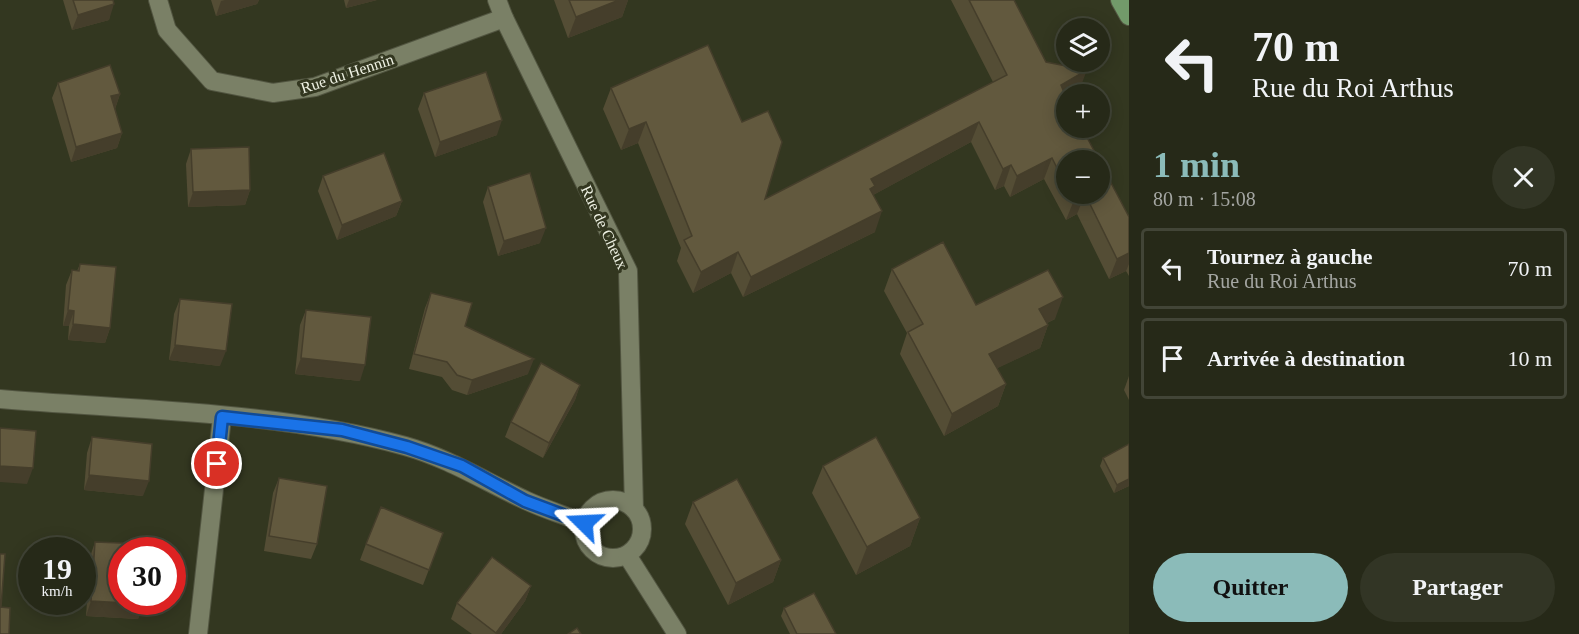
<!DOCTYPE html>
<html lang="fr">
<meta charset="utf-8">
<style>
:root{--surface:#262918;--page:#323525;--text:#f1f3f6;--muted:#a4a6a2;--line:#424537;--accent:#8bbbb9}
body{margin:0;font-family:"Times New Roman",serif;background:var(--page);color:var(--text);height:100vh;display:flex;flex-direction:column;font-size:22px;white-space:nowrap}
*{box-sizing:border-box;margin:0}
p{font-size:20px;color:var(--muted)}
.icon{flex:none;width:33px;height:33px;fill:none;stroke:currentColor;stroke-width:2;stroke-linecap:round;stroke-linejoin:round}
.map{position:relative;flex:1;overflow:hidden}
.side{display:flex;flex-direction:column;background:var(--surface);width:450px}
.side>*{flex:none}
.top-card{background:#262918;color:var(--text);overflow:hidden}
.buttons{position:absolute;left:1056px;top:18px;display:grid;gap:12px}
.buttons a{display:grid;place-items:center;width:54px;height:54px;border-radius:50%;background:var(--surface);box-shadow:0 3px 15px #0003,0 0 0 2px var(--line);font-size:30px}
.speed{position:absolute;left:18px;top:537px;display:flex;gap:12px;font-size:30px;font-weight:700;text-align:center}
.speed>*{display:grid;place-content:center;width:78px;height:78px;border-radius:50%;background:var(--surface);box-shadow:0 3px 15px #0003,0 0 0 2px var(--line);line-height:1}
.speed small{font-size:15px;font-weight:400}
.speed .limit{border:9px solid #d22;background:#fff;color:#111}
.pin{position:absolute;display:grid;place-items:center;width:51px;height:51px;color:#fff;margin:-26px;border:3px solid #fff;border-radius:50%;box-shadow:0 2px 6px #0007}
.me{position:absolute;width:66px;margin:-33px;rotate:291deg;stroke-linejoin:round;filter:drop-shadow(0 0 4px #0008)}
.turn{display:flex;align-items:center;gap:21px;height:126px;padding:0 24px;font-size:27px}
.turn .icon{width:78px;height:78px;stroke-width:2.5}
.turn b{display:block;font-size:42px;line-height:51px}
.round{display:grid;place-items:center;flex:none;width:63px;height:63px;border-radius:32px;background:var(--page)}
.head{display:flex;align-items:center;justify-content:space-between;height:102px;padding:0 24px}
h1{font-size:36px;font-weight:700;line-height:45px;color:var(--accent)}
.action{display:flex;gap:12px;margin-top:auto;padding:12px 24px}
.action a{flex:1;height:69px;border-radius:36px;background:var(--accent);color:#111;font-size:24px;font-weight:700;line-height:69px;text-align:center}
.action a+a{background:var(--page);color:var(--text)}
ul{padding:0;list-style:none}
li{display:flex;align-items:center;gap:18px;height:81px;margin:0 12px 9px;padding:0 12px;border:3px solid var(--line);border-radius:6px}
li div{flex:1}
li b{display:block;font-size:22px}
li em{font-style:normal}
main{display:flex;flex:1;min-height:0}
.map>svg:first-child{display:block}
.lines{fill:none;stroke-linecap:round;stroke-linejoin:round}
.minor-casing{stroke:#525541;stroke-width:20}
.major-casing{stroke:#525541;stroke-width:20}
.minor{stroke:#7a8066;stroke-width:18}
.major{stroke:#729a6a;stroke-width:18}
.wall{fill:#544d35;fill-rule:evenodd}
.shaded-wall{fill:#453e2b}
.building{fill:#62593e;stroke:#453e2b;stroke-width:1.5}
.route-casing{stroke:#114b97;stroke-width:15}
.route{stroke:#1a73e8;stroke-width:10}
.labels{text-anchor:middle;stroke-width:6;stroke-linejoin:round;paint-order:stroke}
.street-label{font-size:16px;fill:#eff2e4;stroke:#333720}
</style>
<main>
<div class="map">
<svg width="1129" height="634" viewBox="0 0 1129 634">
<rect width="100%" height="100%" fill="#333720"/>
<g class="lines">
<g class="minor-casing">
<g id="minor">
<path d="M158,0l9,30 45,51 61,12 42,-6 189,-69"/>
<path d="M497,0l7,18 124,253 6,238"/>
<path d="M0,399c130,11 280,12 405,47 43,12 79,35 120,54 19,9 39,15 59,23"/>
<circle cx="613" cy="529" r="29"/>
<path d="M627,555l50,79"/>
<path d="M198,634l24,-217"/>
</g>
</g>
<g class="major-casing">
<path id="major" d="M1120,0l9,16"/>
</g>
<use href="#minor" class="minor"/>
<use href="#major" class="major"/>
</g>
<g class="wall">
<path d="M63,0h50l-4,20 -37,10z"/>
<path d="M211,0h48l-2,4 -41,12z"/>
<path d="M344,0h33l-31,8z"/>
<path d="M554,0h74l-6,17 -54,21z"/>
<path d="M951,0h63l32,62 33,29 -13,3v34l63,89v59l-3,-5 -17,8 -32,-65 -11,6 -22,-41 -34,18 -6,-11 -9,4 -24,-48 -98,53 2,37 -132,65 -12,-24 -38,20 -16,-32 4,-13 -43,-105 -17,7 -18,-41 8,-21 154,111 228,-117zM1066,160l34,34h-34z"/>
<path d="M58,83l62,11 -5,15 7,24 -5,15 -46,14 -19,-64z"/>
<path d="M424,93l73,42 -62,22 -17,-48z"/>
<path d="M191,149l59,41 -5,15 -57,2 -2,-43z"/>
<path d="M323,176l79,25 -6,15 -59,24 -19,-49z"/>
<path d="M488,187l52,56 -42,13 -15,-54z"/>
<path d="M80,264l30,64 -5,15 -37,-3 1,-14h-6l3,-41 6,-15 5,1z"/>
<path d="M892,269l84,36 79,14 -8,4 1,2 -8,23 -43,20 9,16 -8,22 -54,30 -44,-82 7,-21 -23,-42z"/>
<path d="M431,293l34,33 63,48 -61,21 -15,-5 -10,-13 -33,-8 16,-61z"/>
<path d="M180,299l40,67 -51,-6 5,-46z"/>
<path d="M306,310l54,71 -65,-7 5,-49z"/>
<path d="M1129,376v24l-5,-10z"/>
<path d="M580,385l-5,15 -32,58 -38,-21 6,-15z"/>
<path d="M92,437l51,59 -59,-6 3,-37z"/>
<path d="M1103,458l26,28 -15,7 -14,-27z"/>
<path d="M823,466l97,52 -10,28 -54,29 -44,-82z"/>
<path d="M279,478l38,66 -6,15 -47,-8 9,-58z"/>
<path d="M693,502l88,58 -8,22 -45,23 -43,-81z"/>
<path d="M443,533l-20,52 -63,-25 6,-16z"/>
<path d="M95,542l48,62 -5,15 -52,-3 4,-59z"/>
<path d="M531,586l-6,15 -24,33h-29l-21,-15 6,-16z"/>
<path d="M784,608l52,26h-46l-9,-18z"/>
</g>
<g class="shaded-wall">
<path d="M225,0h34l-2,4 -41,12 5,-15z"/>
<path d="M349,0h28l-31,8z"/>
<path d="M619,0h9l-6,17 -54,21 8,-21z"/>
<path d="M114,4l-5,16 -37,10 6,-15z"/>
<path d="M1087,70l-8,21 -6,3h-7v4l-5,-13z"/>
<path d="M120,94l-5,15 -4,-13z"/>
<path d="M502,120l-5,15 -62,22 5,-15z"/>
<path d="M646,122l-8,21 -17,7 8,-21z"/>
<path d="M979,122l-8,20 -107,58 7,-21z"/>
<path d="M122,133l-5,15 -46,14 5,-15z"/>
<path d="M1052,158l-8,21 -34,18 7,-21z"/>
<path d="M1011,165l-7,21 -9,4 8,-21z"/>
<path d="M250,190l-5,15 -57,2 5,-15z"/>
<path d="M1085,194l-8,20 -11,6 8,-20z"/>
<path d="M402,201l-6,15 -59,24 5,-15z"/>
<path d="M882,211l-7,21 -132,65 8,-20z"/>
<path d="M546,228l-6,15 -42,13 6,-15z"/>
<path d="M738,252l-7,21 -38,20 8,-21z"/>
<path d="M1129,253v11l-3,7 -17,8 8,-20z"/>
<path d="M1063,297l-8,22 -24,12 8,-22z"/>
<path d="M68,310l6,1 -5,15h-6z"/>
<path d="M73,324l37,4 -5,15 -37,-3z"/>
<path d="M1048,325l-8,23 -59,28 8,-22z"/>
<path d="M175,345l51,6 -6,15 -51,-6z"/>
<path d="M301,358l64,7 -5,16 -65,-7z"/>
<path d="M534,359l-6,15 -61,21 5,-15z"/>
<path d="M1006,384l-8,22 -54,30 8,-22z"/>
<path d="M580,385l-5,15 -32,58 6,-15z"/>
<path d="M0,466l33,2 -6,16 -27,-2z"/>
<path d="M89,475l60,6 -6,15 -59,-6z"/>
<path d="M1129,479v7l-15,7 3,-8z"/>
<path d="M920,518l-10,28 -54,29 11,-28z"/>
<path d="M781,560l-8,22 -45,23 8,-22z"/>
<path d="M531,586l-6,15 -24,33h-5z"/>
<path d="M91,601l52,3 -5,15 -52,-3z"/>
</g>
<g class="building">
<path d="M73,0h40l1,4 -36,11z"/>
<path d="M569,0h50l-43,17z"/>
<path d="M969,0h45l32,62 41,8 -26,15 5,12v31h16l47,89v36l-12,6 -32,-65 -11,6 -4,-6h30v-34h-34v26l-14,-28 -35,18 -6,-11 -8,4 -24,-47 -108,57 4,7 -5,3 12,22 -131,66 -13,-25 -37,20 -17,-32 8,-4 -46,-114 -17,7 -18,-41 97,-43 34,77 26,-11 14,31 -17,57 242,-124z"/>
<path d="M110,65l10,29 -9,2 11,37 -46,14 -18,-64z"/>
<path d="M486,72l16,48 -62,22 -16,-49z"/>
<path d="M249,147l1,43 -57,2 -2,-43z"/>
<path d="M384,153l18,48 -60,24 -19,-49z"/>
<path d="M530,173l16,55 -42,13 -16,-54z"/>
<path d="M943,242l33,63 72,-35 15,27 -24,12 9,16 -59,29 17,30 -54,30 -44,-82 15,-8 -31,-55z"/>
<path d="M80,264l36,3 -6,61 -37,-4 1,-13 -6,-1 4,-40 7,1z"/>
<path d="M431,293l41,10 -7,23 69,33 -62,21 -15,-5 -10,-13 -33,-8z"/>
<path d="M180,299l52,5 -6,47 -51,-6z"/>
<path d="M306,310l65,7 -6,48 -64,-7z"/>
<path d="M541,363l39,22 -31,58 -38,-21z"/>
<path d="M0,428l36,3 -3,37 -33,-2z"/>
<path d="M92,437l60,7 -3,37 -60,-6z"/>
<path d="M876,437l44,81 -53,29 -44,-81z"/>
<path d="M1129,444v35l-12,6 -14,-27z"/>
<path d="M279,478l48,8 -10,58 -48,-8z"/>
<path d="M737,479l44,81 -45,23 -43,-81z"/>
<path d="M381,507l62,26 -14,37 -63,-26z"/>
<path d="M95,542l51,2v6h-24v52h21v2l-52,-3z"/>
<path d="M0,554h5l-4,53 9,1 -1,26h-9z"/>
<path d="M492,557l39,29 -35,47 -39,-30z"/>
<path d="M814,593l22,41h-39l-13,-26z"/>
<path d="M577,628l4,6h-13z"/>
</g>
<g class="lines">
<g class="route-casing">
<path id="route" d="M217,464l5,-47 120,13 65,17 55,19 63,35 59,22"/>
</g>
<use href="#route" class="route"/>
</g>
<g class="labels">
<g class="street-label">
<text transform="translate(347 73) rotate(-18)" y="6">Rue du Hennin</text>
<text transform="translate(605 227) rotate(65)" y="6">Rue de Cheux</text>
</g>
</g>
</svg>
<div class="buttons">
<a><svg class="icon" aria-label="layers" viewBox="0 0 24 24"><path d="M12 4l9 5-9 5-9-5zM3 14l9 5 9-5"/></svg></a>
<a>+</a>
<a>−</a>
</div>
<div class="speed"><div>19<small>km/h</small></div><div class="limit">30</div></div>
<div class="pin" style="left:217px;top:464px;background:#d93025"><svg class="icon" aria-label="arrive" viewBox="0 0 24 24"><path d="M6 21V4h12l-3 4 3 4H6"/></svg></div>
<svg class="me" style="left:584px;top:523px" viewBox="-20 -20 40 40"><path d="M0-17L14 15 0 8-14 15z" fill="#1a73e8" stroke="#fff" stroke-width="4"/></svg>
</div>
<section class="side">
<div class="top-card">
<div class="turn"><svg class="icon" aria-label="left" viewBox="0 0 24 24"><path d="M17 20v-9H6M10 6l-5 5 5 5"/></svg><div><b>70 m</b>Rue du Roi Arthus</div></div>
</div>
<div class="head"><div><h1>1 min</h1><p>80 m · 15:08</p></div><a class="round"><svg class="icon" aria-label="close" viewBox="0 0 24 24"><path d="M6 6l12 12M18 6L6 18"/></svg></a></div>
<ul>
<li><svg class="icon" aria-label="left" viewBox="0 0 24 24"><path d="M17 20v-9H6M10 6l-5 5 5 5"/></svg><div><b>Tournez à gauche</b><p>Rue du Roi Arthus</p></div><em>70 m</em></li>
<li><svg class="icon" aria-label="arrive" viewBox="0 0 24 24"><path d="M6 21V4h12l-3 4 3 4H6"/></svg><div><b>Arrivée à destination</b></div><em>10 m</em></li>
</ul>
<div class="action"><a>Quitter</a><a>Partager</a></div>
</section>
</main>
